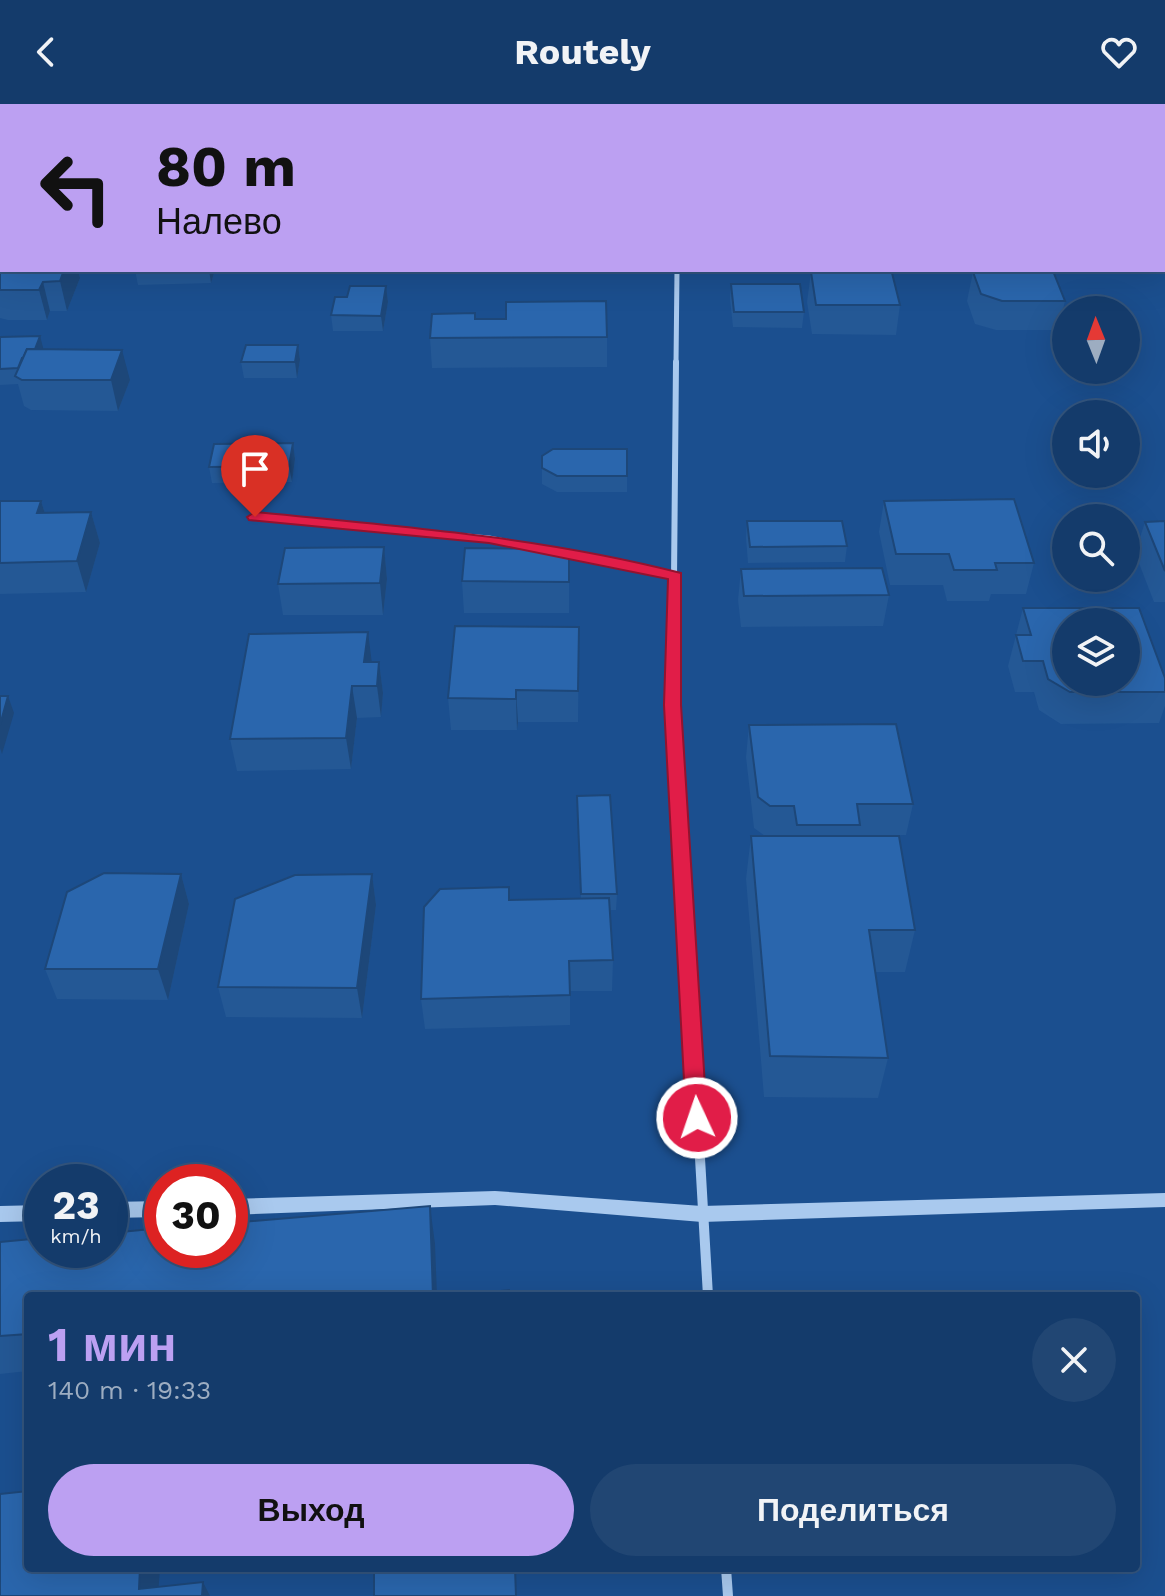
<!DOCTYPE html>
<html lang="ru">
<meta charset="utf-8">
<style>
:root{--surface:#143b6b;--page:#214673;--text:#f1f3f6;--muted:#9dadc1;--line:#33557e;--accent:#bca0f2}
body{margin:0;font-family:"Work Sans",sans-serif;background:var(--page);color:var(--text);height:100vh;display:flex;flex-direction:column;font-size:30px;white-space:nowrap}
*{box-sizing:border-box;margin:0}
p{font-size:26px;color:var(--muted)}
.icon{flex:none;width:44px;height:44px;fill:none;stroke:currentColor;stroke-width:2;stroke-linecap:round;stroke-linejoin:round}
.map{position:relative;flex:1;overflow:hidden}
.sheet{position:absolute;left:24px;top:1188px;width:1116px;height:280px;display:flex;flex-direction:column;background:var(--surface);border-radius:8px;box-shadow:0 8px 32px #0002,0 0 0 2px var(--line)}
.sheet>*{flex:none}
.guide{position:absolute;left:0px;top:0px;width:1166px;height:168px;box-shadow:0 8px 32px #0002,0 0 0 2px var(--line);background:#bca0f2;color:#111;overflow:hidden}
.needle{width:52px;rotate:359deg}
.controls{position:absolute;left:1052px;top:192px;display:grid;gap:16px}
.controls a{display:grid;place-items:center;width:88px;height:88px;border-radius:50%;background:var(--surface);box-shadow:0 8px 32px #0002,0 0 0 2px var(--line);font-size:40px}
.speed{position:absolute;left:24px;top:1060px;display:flex;gap:16px;font-size:40px;font-weight:700;text-align:center}
.speed>*{display:grid;place-content:center;width:104px;height:104px;border-radius:50%;background:var(--surface);box-shadow:0 8px 32px #0002,0 0 0 2px var(--line);line-height:1}
.speed small{font-size:20px;font-weight:400}
.speed .limit{border:12px solid #d22;background:#fff;color:#111}
.pin{position:absolute;display:grid;place-items:center;width:68px;height:68px;color:#fff;margin:-82px -34px;border-radius:50% 50% 50% 0;rotate:-45deg;box-shadow:0 0 8px #0007}
.pin .icon{rotate:45deg}
.me{position:absolute;width:88px;margin:-44px;rotate:357deg;stroke-linejoin:round;filter:drop-shadow(0 0 6px #0008)}
.turn{display:flex;align-items:center;gap:28px;height:168px;padding:0 24px;font-size:36px}
.turn .icon{width:104px;height:104px;stroke-width:2.5}
.turn b{display:block;font-size:56px;line-height:68px}
.round{display:grid;place-items:center;flex:none;width:84px;height:84px;border-radius:42px;background:var(--page)}
.summary{display:flex;align-items:center;justify-content:space-between;height:136px;padding:0 24px}
h1{font-size:48px;font-weight:700;line-height:60px;color:var(--accent)}
.cta{display:flex;gap:16px;margin-top:auto;padding:16px 24px}
.cta a{flex:1;height:92px;border-radius:48px;background:var(--accent);color:#111;font-size:32px;font-weight:700;line-height:92px;text-align:center}
.cta a+a{background:var(--page);color:var(--text)}
header{display:flex;justify-content:space-between;align-items:center;height:104px;padding:0 24px;background:var(--surface);font-size:36px;font-weight:700}
.map>svg:first-child{display:block}
.lines{fill:none;stroke-linecap:round;stroke-linejoin:round}
.service{stroke:#a9c9ee;stroke-width:5}
.minor-far3{stroke:#a9c9ee;stroke-width:5}
.minor-far2{stroke:#a9c9ee;stroke-width:6}
.minor-far1{stroke:#a9c9ee;stroke-width:8}
.minor{stroke:#a9c9ee;stroke-width:10}
.tertiary{fill:#a9c9ee;fill-rule:evenodd}
.wall{fill:#245895}
.shaded-wall{fill:#1d4779}
.building{fill:#2a66ad;stroke:#1d4779;stroke-width:2;fill-rule:evenodd}
.route{fill:#e11d48;stroke:#92132f;stroke-width:2}
</style>
<header><svg class="icon" aria-label="back" viewBox="0 0 24 24"><path d="M15 5l-7 7 7 7"/></svg>Routely<svg class="icon" aria-label="heart" viewBox="0 0 24 24"><path d="M12 20l-8-8c-3-5 5-10 8-4 3-6 11-1 8 4z"/></svg></header>
<div class="map">
<svg width="1165" height="1492" viewBox="0 0 1165 1492">
<rect width="100%" height="100%" fill="#1b4f8f"/>
<g class="lines">
<g class="service">
<path d="M255,413l234,21 62,12"/>
<path d="M562,448l114,25"/>
</g>
<path class="minor-far3" d="M676,260l1,-94"/>
<path class="minor-far2" d="M673,583l3,-325"/>
<path class="minor-far1" d="M673,581l23,406"/>
<g class="minor">
<path d="M696,985l12,207"/>
<path d="M726,1464l2,28"/>
</g>
<g class="tertiary">
<path d="M495,1087l207,15 463,-13v14l-463,15 -207,-17 -265,10v-16z"/>
<path d="M162,1097v16l-52,1v-16z"/>
<path d="M42,1101v16l-42,1v-16z"/>
</g>
</g>
<g class="wall">
<rect x="564" y="0" width="57" height="2"/>
<path d="M1098,0h67v19l-1,-17h-65z"/>
<rect x="0" y="62" width="2" height="72"/>
<path d="M0,155l2,11h76l2,8 -13,33h-17l-3,9h-39l-8,-2z"/>
<path d="M135,166h80l-4,13 -73,2z"/>
<path d="M811,168l89,33 -4,30 -84,-1 -5,-32z"/>
<path d="M973,168l92,29 -7,29h-62l-21,-6 -8,-23z"/>
<path d="M731,180l73,28 -2,16 -69,-1 -3,-28z"/>
<path d="M386,182l2,16 -5,29h-50l-2,-16 16,-18z"/>
<path d="M475,215l132,18v30l-175,1 -2,-30z"/>
<path d="M0,233l44,12 86,31 -12,31 -87,-1 -7,-4 -6,-22 -18,1z"/>
<path d="M298,241l2,15 -3,18h-53l-3,-16z"/>
<path d="M293,339l2,16 -3,23 -80,1 -3,-16z"/>
<path d="M542,352l85,20v16h-70l-15,-8z"/>
<path d="M0,397h41l4,12 46,-1 9,31 -14,49 -86,2z"/>
<path d="M884,397l150,62 -8,31h-35l-2,7h-42l-4,-16h-53l-11,-53z"/>
<path d="M747,417l100,25 -2,16 -97,1 -2,-25z"/>
<path d="M1165,417v81h-11l-19,-49 10,-31z"/>
<path d="M384,443l3,32 -4,36h-100l-5,-31z"/>
<path d="M569,445v64h-105l-2,-32z"/>
<path d="M741,465l148,26 -6,31 -142,1 -3,-27z"/>
<path d="M1023,504l142,70v28l-6,17 -98,1 -22,-14 -5,-18h-19l-7,-26z"/>
<path d="M579,523l-1,95h-60l-1,8h-66l-3,-32z"/>
<path d="M371,558h8l4,31 -2,24 -24,1 -6,51 -114,2 -7,-32z"/>
<path d="M749,621l164,79 -7,31 -48,1 57,94 -10,42h-30l13,86 -10,40 -114,-1 -18,-218 5,-43h14l-11,-8 -8,-71z"/>
<path d="M577,692l40,98 -1,16h-6l3,50 -1,31h-42v34l-145,4 -4,-30 88,-112 1,13 71,-2z"/>
<path d="M181,770l8,30 -21,96 -111,-1 -12,-30z"/>
<path d="M372,770l4,31 -14,113 -136,-1 -8,-30z"/>
<path d="M0,1138l435,2 -407,52v75l-28,3z"/>
</g>
<g class="shaded-wall">
<path d="M64,166h14l2,8 -13,33 -7,-30z"/>
<path d="M209,166h6l-4,13z"/>
<path d="M43,178l7,29 -3,9 -8,-30z"/>
<path d="M386,182l2,16 -5,29 -2,-15z"/>
<path d="M40,232l4,15 -12,6z"/>
<path d="M298,241l2,15 -3,18 -2,-16z"/>
<path d="M122,246l8,30 -12,31 -7,-31z"/>
<path d="M293,339l2,16 -3,23 -3,-16z"/>
<path d="M41,397l10,31 -14,-19z"/>
<path d="M91,408l9,31 -14,49 -9,-31z"/>
<path d="M384,443l3,32 -4,36 -3,-32z"/>
<path d="M368,528l4,32 -8,-2z"/>
<path d="M379,558l4,31 -2,24 -4,-31z"/>
<path d="M352,582l5,32 -6,51 -5,-31z"/>
<path d="M516,586l2,32 -1,8 -1,-31z"/>
<path d="M8,592l6,17 -12,41 -2,-6v-23z"/>
<path d="M181,770l8,30 -21,96 -10,-31z"/>
<path d="M372,770l4,31 -14,113 -5,-30z"/>
<path d="M430,1102l5,38 2,52h-4z"/>
<path d="M140,1464h20l-2,28 -19,-7z"/>
<path d="M203,1478l7,14h-8z"/>
</g>
<g class="building">
<path d="M30,0h137l-1,2h-137z"/>
<path d="M289,0h56l-1,2h-56z"/>
<rect x="717" y="0" width="82" height="2"/>
<rect x="0" y="62" width="2" height="44"/>
<path d="M0,155h2v11h62l-4,11 -17,1 -4,8h-39z"/>
<path d="M1053,167l12,30h-63l-21,-7 -8,-22z"/>
<path d="M811,168l81,1 8,32h-84z"/>
<path d="M731,180h69l4,28h-70z"/>
<path d="M350,182h36l-5,30 -50,-1 4,-18h12z"/>
<path d="M606,197l1,36 -177,1 2,-24 43,-1v6h31v-17z"/>
<path d="M40,232l-5,13h-8l-4,9h-1l-4,10 -18,1v-32z"/>
<path d="M246,241h52l-3,17h-54z"/>
<path d="M27,245l95,1 -11,30h-89l-7,-4z"/>
<path d="M293,339l-4,23 -80,1 5,-23z"/>
<path d="M553,345h74v27h-70l-15,-8v-12z"/>
<path d="M1014,395l20,64h-39l2,7h-43l-5,-16h-53l-12,-53z"/>
<path d="M0,397h41l-4,12 54,-1 -14,49 -77,2z"/>
<path d="M747,417h95l5,25 -97,1z"/>
<path d="M1165,417v50l-20,-49z"/>
<path d="M384,443l-4,36 -102,1 7,-36z"/>
<path d="M465,444l104,1v33l-107,-1z"/>
<path d="M882,464l7,27 -145,1 -3,-27z"/>
<path d="M1023,504h116l26,70v14h-95l-22,-13 -5,-18h-20l-7,-26h15zM1066,518h60v60h-60z"/>
<path d="M455,522l124,1 -1,64 -62,-1v9l-68,-1z"/>
<path d="M368,528l-4,30h15l-2,24h-25l-6,52 -116,1 19,-105z"/>
<path d="M0,592h8l-8,29z"/>
<path d="M896,620l17,80h-56l3,21h-63l-3,-19h-24l-12,-9 -9,-72z"/>
<path d="M610,691l7,99h-36l-4,-98z"/>
<path d="M751,732h148l16,94h-46l19,128 -118,-2z"/>
<path d="M104,769l77,1 -23,95h-113l22,-77z"/>
<path d="M372,770l-15,114 -139,-1 17,-88 60,-24z"/>
<path d="M509,783v13l100,-2 4,62 -44,1 1,34 -149,4 3,-92 16,-18z"/>
<path d="M430,1102l3,90h-405v38l-28,2v-94l42,-4v12h68v-17l52,-5v22h68v-27z"/>
<path d="M509,1186l1,6h-58z"/>
<path d="M28,1387v77h112l-1,21 64,-7 -1,14h-202v-102z"/>
<path d="M374,1464h141l1,28h-142z"/>
</g>
<path class="route" d="M255,408c144,14 286,25 426,61v132l26,413 -3,7h-15l-3,-7 -22,-413 4,-126 -179,-36 -240,-23 -2,-3z"/>
</svg>
<div class="controls">
<a><svg class="needle" viewBox="-14 -14 28 28"><path d="M0-13l5 13h-10z" fill="#e53935"/><path d="M0 13l5-13h-10z" fill="#9dadc1"/></svg></a>
<a><svg class="icon" aria-label="sound" viewBox="0 0 24 24"><path d="M4 9h4l5-4v14l-5-4H4zM17 9q2 3 0 6"/></svg></a>
<a><svg class="icon" aria-label="search" viewBox="0 0 24 24"><circle cx="10" cy="10" r="6"/><path d="M15 15l6 6"/></svg></a>
<a><svg class="icon" aria-label="layers" viewBox="0 0 24 24"><path d="M12 4l9 5-9 5-9-5zM3 14l9 5 9-5"/></svg></a>
</div>
<div class="speed"><div>23<small>km/h</small></div><div class="limit">30</div></div>
<div class="pin" style="left:255px;top:413px;background:#d93025"><svg class="icon" aria-label="arrive" viewBox="0 0 24 24"><path d="M6 21V4h12l-3 4 3 4H6"/></svg></div>
<svg class="me" style="left:697px;top:1014px" viewBox="-20 -20 40 40"><circle r="17" fill="#e11d48" stroke="#fff" stroke-width="3"/><path d="M0-11L8 9 0 5-8 9z" fill="#fff"/></svg>
<div class="guide">
<div class="turn"><svg class="icon" aria-label="left" viewBox="0 0 24 24"><path d="M17 20v-9H6M10 6l-5 5 5 5"/></svg><div><b>80 m</b>Налево</div></div>
</div>
<section class="sheet">
<div class="summary"><div><h1>1 мин</h1><p>140 m · 19:33</p></div><a class="round"><svg class="icon" aria-label="close" viewBox="0 0 24 24"><path d="M6 6l12 12M18 6L6 18"/></svg></a></div>
<div class="cta"><a>Выход</a><a>Поделиться</a></div>
</section>
</div>
